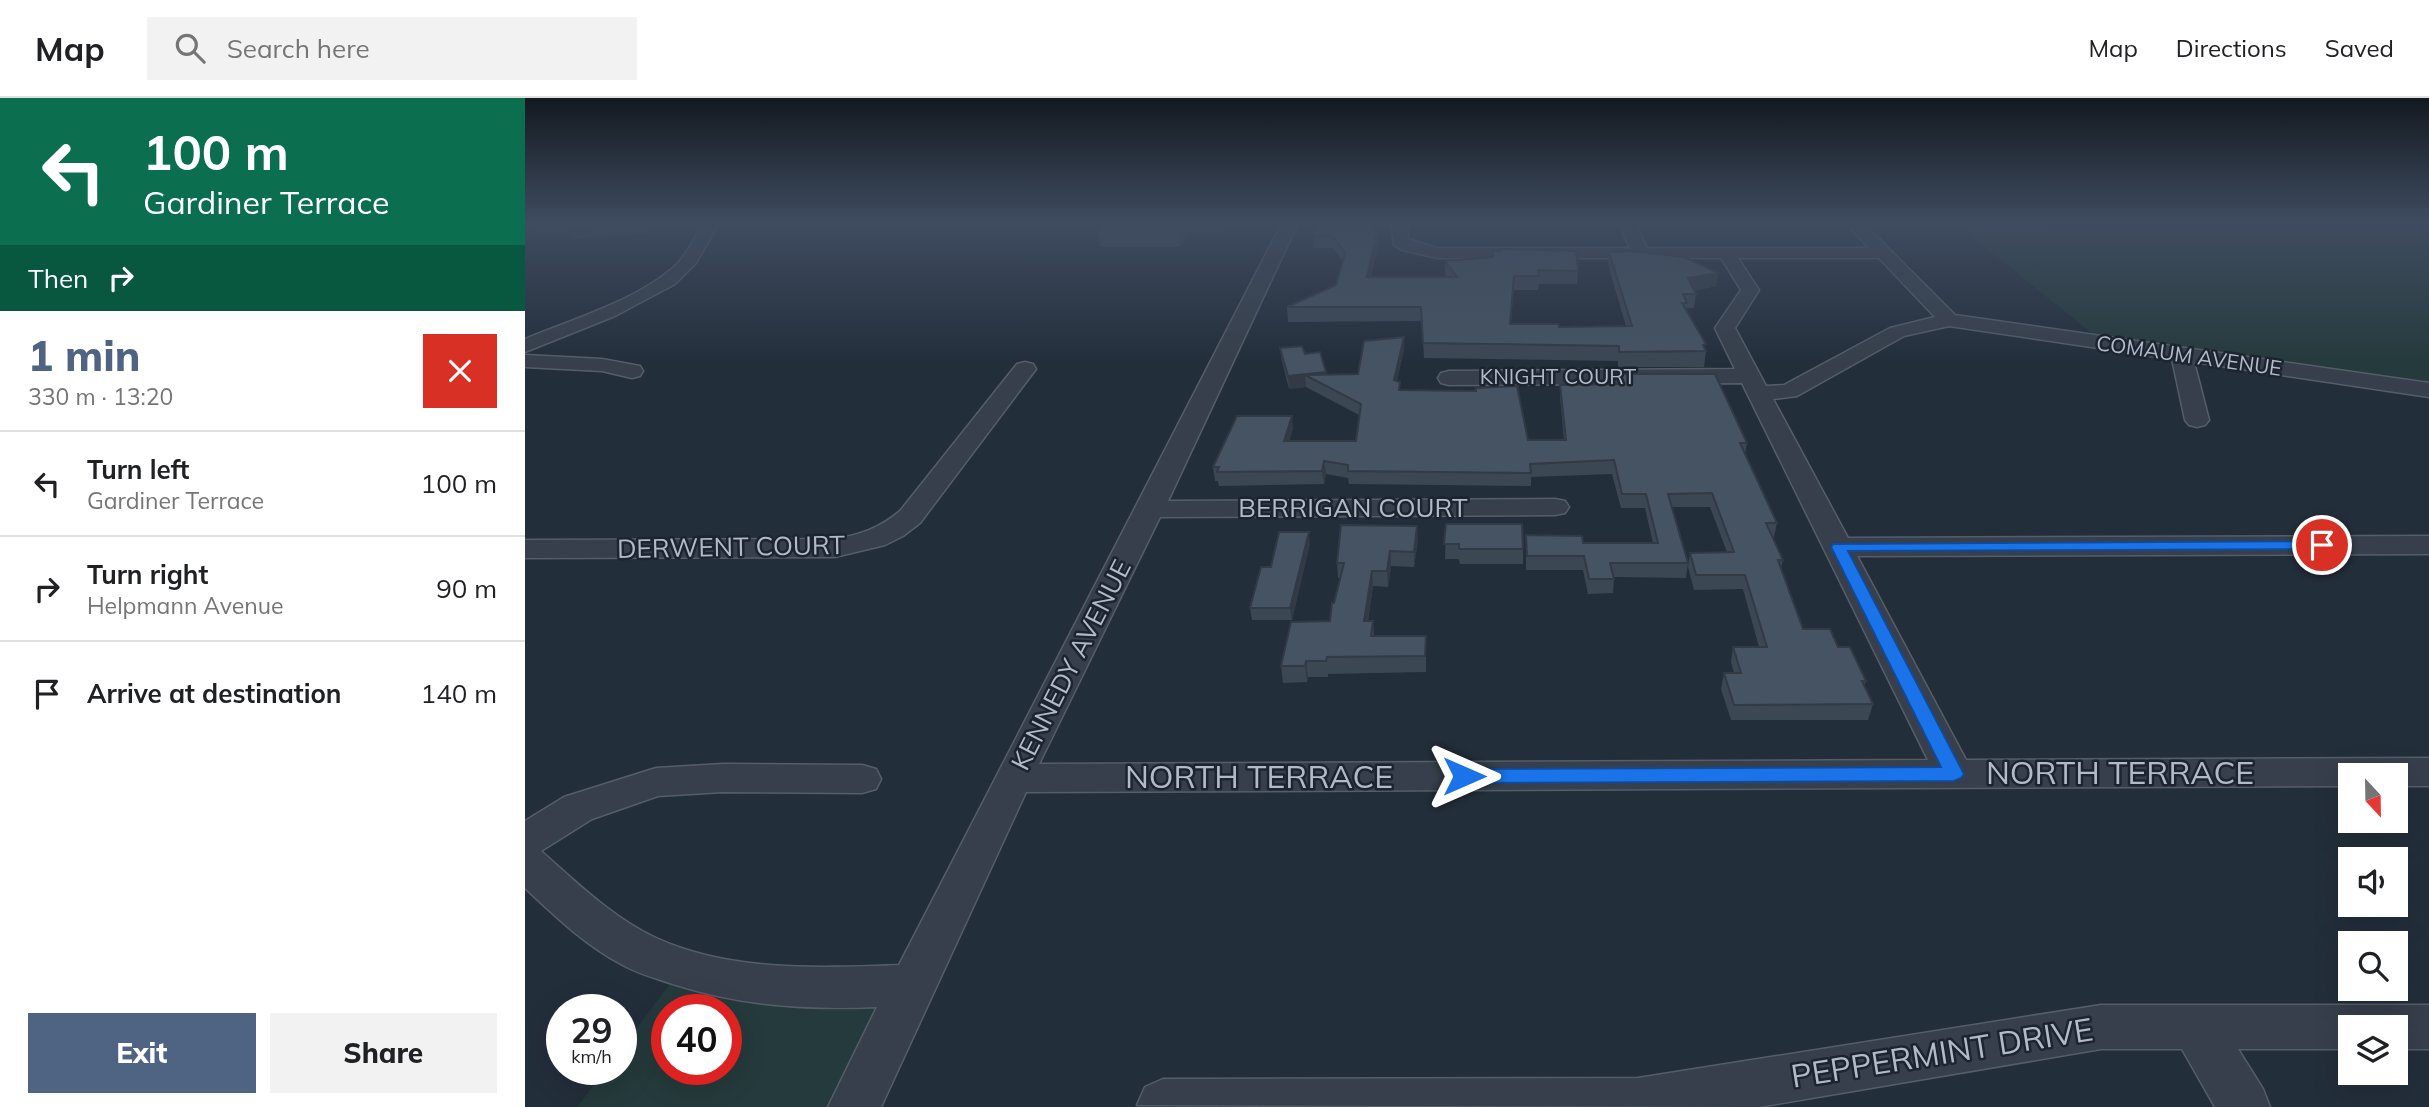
<!DOCTYPE html>
<meta charset="utf-8">
<style>
:root{--surface:#fff;--page:#f2f2f2;--text:#202124;--muted:#757577;--line:#e0e0e0;--accent:#4e6482}
body{margin:0;font-family:Mulish,sans-serif;background:var(--page);color:var(--text);height:100vh;display:flex;flex-direction:column;font-size:26px;white-space:nowrap}
*{box-sizing:border-box;margin:0}
p{font-size:23px;color:var(--muted)}
.icon{flex:none;width:38px;height:38px;fill:none;stroke:currentColor;stroke-width:2;stroke-linecap:round;stroke-linejoin:round}
.map{position:relative;flex:1;overflow:hidden}
.drawer{display:flex;flex-direction:column;background:var(--surface);width:525px}
.drawer>*{flex:none}
.hud{background:#0b6e4f;color:#fff;overflow:hidden}
.needle{width:46px;rotate:158deg}
.fabs{position:absolute;left:1813px;top:665px;display:grid;gap:14px}
.fabs a{display:grid;place-items:center;width:70px;height:70px;border-radius:0px;background:var(--surface);box-shadow:0 7px 28px #0002;font-size:35px}
.speed{position:absolute;left:21px;top:896px;display:flex;gap:14px;font-size:35px;font-weight:700;text-align:center}
.speed>*{display:grid;place-content:center;width:91px;height:91px;border-radius:50%;background:var(--surface);box-shadow:0 7px 28px #0002;line-height:1}
.speed small{font-size:18px;font-weight:400}
.speed .limit{border:10px solid #d22;background:#fff;color:#111}
.pin{position:absolute;display:grid;place-items:center;width:60px;height:60px;color:#fff;margin:-30px;border:4px solid #fff;border-radius:50%;box-shadow:0 2px 7px #0007}
.me{position:absolute;width:77px;margin:-38px;rotate:90deg;stroke-linejoin:round;filter:drop-shadow(0 0 5px #0008)}
.turn{display:flex;align-items:center;gap:24px;height:147px;padding:0 28px;font-size:32px}
.turn .icon{width:91px;height:91px;stroke-width:2.5}
.turn b{display:block;font-size:49px;line-height:60px}
.then{display:flex;align-items:center;height:66px;padding:0 28px;background:#0003;gap:14px;font-size:26px}
.round{display:grid;place-items:center;flex:none;width:74px;height:74px;border-radius:0px;background:var(--page)}
.overview{display:flex;align-items:center;justify-content:space-between;height:119px;padding:0 28px}
h1{font-size:42px;font-weight:800;line-height:52px;color:var(--accent)}
.button{display:flex;gap:14px;margin-top:auto;padding:14px 28px}
.button a{flex:1;height:80px;border-radius:0px;background:var(--accent);color:#fff;font-size:28px;font-weight:800;line-height:80px;text-align:center}
.button a+a{background:var(--page);color:var(--text)}
ul{padding:0;list-style:none}
li{display:flex;align-items:center;gap:21px;height:105px;padding:0 28px;border-top:2px solid var(--line)}
li div{flex:1}
li b{display:block;font-size:26px}
li em{font-style:normal}
header{display:flex;align-items:center;gap:42px;box-sizing:border-box;height:98px;padding:0 35px;background:var(--surface);border-bottom:2px solid var(--line)}
header strong{font-size:33px}
nav{display:flex;gap:38px;margin-inline-start:auto;font-size:24px}
.search{width:490px;height:63px;background:var(--page);display:flex;align-items:center;gap:18px;box-sizing:border-box;padding:0 24px;border-radius:0px;color:var(--muted);font-size:26px}
main{display:flex;flex:1;min-height:0}
.map>svg:first-child{display:block}
.green{fill:#253a3c;fill-rule:evenodd}
.lines{fill:none;stroke-linecap:round;stroke-linejoin:round}
.minor-casing{stroke:#555d69;stroke-width:3}
.minor{fill:#363f4b;fill-rule:evenodd}
.wall{fill:#3c4754}
.shaded-wall{fill:#313a45}
.building{fill:#465362;stroke:#313a45;stroke-width:2}
.route{fill:#1a73e8;stroke:#114b97;stroke-width:2}
.labels{text-anchor:middle;stroke-width:5;stroke-linejoin:round;paint-order:stroke}
.far-street-label{font-size:21px;fill:#b2bac7;stroke:#1c2430}
.street-label{font-size:26px;fill:#b2bac7;stroke:#1c2430}
.near-street-label{font-size:32px;fill:#b2bac7;stroke:#1c2430}
</style>
<header>
<strong>Map</strong>
<div class="search"><svg class="icon" aria-label="search" viewBox="0 0 24 24"><circle cx="10" cy="10" r="6"/><path d="M15 15l6 6"/></svg>Search here</div>
<nav><a>Map</a><a>Directions</a><a>Saved</a></nav>
</header>
<main>
<section class="drawer">
<div class="hud">
<div class="turn"><svg class="icon" aria-label="left" viewBox="0 0 24 24"><path d="M17 20v-9H6M10 6l-5 5 5 5"/></svg><div><b>100 m</b>Gardiner Terrace</div></div>
<div class="then">Then<svg class="icon" aria-label="right" viewBox="0 0 24 24"><path d="M7 20v-9h11M14 6l5 5-5 5"/></svg></div>
</div>
<div class="overview"><div><h1>1 min</h1><p>330 m · 13:20</p></div><a class="round" style="background:#d93025;color:#fff"><svg class="icon" aria-label="close" viewBox="0 0 24 24"><path d="M6 6l12 12M18 6L6 18"/></svg></a></div>
<ul>
<li><svg class="icon" aria-label="left" viewBox="0 0 24 24"><path d="M17 20v-9H6M10 6l-5 5 5 5"/></svg><div><b>Turn left</b><p>Gardiner Terrace</p></div><em>100 m</em></li>
<li><svg class="icon" aria-label="right" viewBox="0 0 24 24"><path d="M7 20v-9h11M14 6l5 5-5 5"/></svg><div><b>Turn right</b><p>Helpmann Avenue</p></div><em>90 m</em></li>
<li><svg class="icon" aria-label="arrive" viewBox="0 0 24 24"><path d="M6 21V4h12l-3 4 3 4H6"/></svg><div><b>Arrive at destination</b></div><em>140 m</em></li>
</ul>
<div class="button"><a>Exit</a><a>Share</a></div>
</section>
<div class="map">
<svg width="1904" height="1009" viewBox="0 0 1904 1009">
<rect width="100%" height="100%" fill="#232e3b"/>
<g class="green">
<path d="M1336,127h189l8,5h371v156l-330,-47 -135,-109 -96,1z"/>
<path d="M148,882l74,22 70,2 67,-4 -54,107h-253l29,-38h15v-20zM142,912h59v59h-59z"/>
</g>
<g class="lines">
<g class="minor-casing">
<g id="minor">
<path d="M178,125h16l-23,40 -21,21 -60,32 -90,36v-13c48,-20 114,-39 152,-75 11,-11 18,-27 26,-41z"/>
<path d="M757,125h16l-130,278 387,-2 10,2 4,6 -4,6 -10,2 -395,2 -121,247 889,-4 -186,-377 -293,2 -8,-2 -3,-5 3,-5 8,-2 286,-2 -20,-41 26,-38 -20,-32h-284l-35,-8 -8,-5 -3,-22h16l1,16 29,9h193l-11,-25h16l12,25h222l-23,-25h17l92,92 474,68v14l-235,-35 15,58 -4,5 -8,2 -8,-2 -4,-5 -13,-61 -223,-33 -45,10 -107,60 -24,3 75,139 581,-2v18l-572,2 109,204 463,-2v28h-33v-11h-46v11l-1324,6 -145,315h-53l49,-100c-70,3 -134,-1 -201,-22 -18,-6 -38,-11 -55,-21 -36,-19 -66,-48 -96,-76v-67l39,-24 92,-29 67,-4 139,1 14,4 5,10 -5,10 -14,4 -139,-1 -65,4 -66,23 -51,32c35,31 72,67 115,87 75,34 163,30 243,27zM1213,160h141l56,59 -45,11 -106,57 -18,1 -31,-58 24,-38z"/>
<path d="M0,257l77,4 38,7 3,5 -3,5 -8,2 -30,-7 -77,-4z"/>
<path d="M500,264l8,2 3,5 -116,154 -17,13 -18,9 -50,12 -310,1v-18l310,-1c25,-4 45,-11 65,-28l117,-147z"/>
<path d="M1576,907h328v44h-33v-22h-46v22h-112l25,40 7,18h-55l-33,-58h-81l-342,58 -622,-2 8,-18 18,-8 475,-1z"/>
</g>
</g>
<use href="#minor" class="minor"/>
</g>
<g class="wall">
<path d="M0,125h133l-11,10 -75,6 -4,-7 -43,-1z"/>
<path d="M576,125h129l-6,9h-34l-10,15h-79l-4,-20z"/>
<path d="M790,125l63,22 -7,32h76l-2,-3v-13l133,10 -1,13h-38l-1,6h-25l-2,34 48,3 67,-1 -18,-61 1,-13 109,21 -2,13 -22,5 2,3 -2,14h-7l-1,3 20,40 -2,16h-86v-6l-194,-3 -2,-37 -134,1 -1,-15 49,-22 7,-24 -10,-13h-19l-1,-12z"/>
<path d="M879,239v12l-7,32 3,1v8l128,50h36l-4,-43v-12l59,-1v-10l128,69 -2,11 32,69 -3,14h-1l10,23 -2,8 22,61 35,18 28,34 -2,5 9,18 -5,16h-137l-10,-31 3,-16h10l-3,-11 2,-15h26l-16,-58 -49,1 -6,-23 2,-14 37,-1 -17,-45h-38l16,56 -2,15 -72,-1 -1,16 -25,1 -5,-24h-57v-35l57,8h70l-8,-35h-24l-9,-34 -81,3v9l-182,-2 -1,-6 -22,-4 -2,10 -105,2 -1,-5h-3l-2,-14 80,-39 -4,13h67l3,-26 -53,-28 -17,2 -7,-28 -2,-13 25,6 21,18v3l32,-1z"/>
<path d="M921,426l77,25v15h-63l-1,-5h-14z"/>
<path d="M893,442l-4,27 -23,-1 -3,21 -15,-1 -5,35h5l1,15 52,16v20l-98,2v3h-20l-1,5 -24,1 -2,-17 49,-45 10,-43h-2l-1,-15z"/>
<path d="M785,445l-18,77h-40l-2,-12 21,-41z"/>
</g>
<g class="shaded-wall">
<path d="M96,125h37l-11,10 -75,6 -6,-12z"/>
<path d="M655,125h9l1,9 -10,15 -3,-20z"/>
<path d="M698,125h7l-6,9z"/>
<path d="M852,134l1,13 -10,46 -1,-14z"/>
<path d="M1193,175l-2,13 -30,6 2,-14z"/>
<path d="M879,239v12l-9,43 -1,-12z"/>
<path d="M801,274l1,12 -22,-9 1,12 -17,2 -1,-13z"/>
<path d="M767,318l1,12 -7,26 -2,-13z"/>
<path d="M799,363l2,13 -2,10 -2,-13z"/>
<path d="M892,428l1,14 -4,27v-15z"/>
<path d="M784,434l1,11 -18,77 -2,-12z"/>
<path d="M865,453l1,15 -3,21 -1,-16z"/>
<path d="M847,473l1,15 -8,51 -1,-16z"/>
<path d="M781,563l2,16 -1,5 -2,-16z"/>
</g>
<g class="building">
<path d="M46,125h50l-55,4z"/>
<path d="M576,125h79l-3,4h-80z"/>
<path d="M790,125h55l7,9 -10,45h90l-12,-16 48,-4v-6h8v-2l75,2 2,20 -40,-1 1,6h-25l-4,48h48l1,3 73,-1 -23,-74 22,-1 53,6 34,16 -30,5 8,16h-13l4,9h-5l24,41 -3,1 3,6 -87,1v-6l-196,-3 -2,-36h-134l49,-22 9,-32 -13,-18 -19,1z"/>
<path d="M879,239l-10,43 6,2 -1,8 77,1v-3l41,-2 11,54h38l-6,-55 59,-1v-10h96l32,69h-7l37,80h-11l17,37h-5l25,69h27l8,18h12l16,34h-4l11,23 -139,1 -10,-32h17l-8,-26h34l-22,-72h-49l-6,-22 44,-1 -22,-59 -44,1 20,69h-78l4,16h-25l-5,-23h-57l-1,-21 56,1 1,7h75l-12,-49h-24l-8,-34 -84,4 1,9 -183,-2v-6l-24,-4 -2,10 -105,1 2,-5h-6l24,-51h55l-8,25h72l5,-37 -56,-29 53,-1 6,-33z"/>
<path d="M777,248l3,8 15,-2 6,20 -38,4 -8,-28z"/>
<path d="M921,426h76l1,25h-64v-5h-15z"/>
<path d="M816,427l76,1 -3,26 -24,-1 -3,20h-15l-8,50h9l-2,15h55l-1,20 -98,1 -1,4h-20l-1,5h-24l10,-44 39,-1 2,-18h2l10,-40h-7z"/>
<path d="M754,434h30l-19,76h-40l11,-41h10z"/>
</g>
<linearGradient id="sky" x2="0" y2="1"><stop stop-color="#131920"/><stop offset="0.47" stop-color="#3f4c60"/><stop offset="1" stop-color="#3f4c60" stop-opacity="0"/></linearGradient>
<rect width="1904" height="266" fill="url(#sky)"/>
<path class="route" d="M1797,443l5,1 2,3 -2,4 -479,2 116,223 -3,4 -7,3 -490,2 -7,-2 -3,-5 3,-5 7,-2 477,-2 -110,-220 2,-3z"/>
<g class="labels">
<g class="far-street-label">
<text transform="translate(1664 258) rotate(8)" y="7">COMAUM AVENUE</text>
<text x="1033" y="286">KNIGHT COURT</text>
</g>
<g class="street-label">
<text x="828" y="419">BERRIGAN COURT</text>
<text transform="translate(206 449) rotate(-1)" y="9">DERWENT COURT</text>
<text transform="translate(546 567) rotate(-63)" y="9">KENNEDY AVENUE</text>
</g>
<g class="near-street-label">
<text x="1595" y="686">NORTH TERRACE</text>
<text x="734" y="690">NORTH TERRACE</text>
<text transform="translate(1417 955) rotate(-9)" y="11">PEPPERMINT DRIVE</text>
</g>
</g>
</svg>
<div class="fabs">
<a><svg class="needle" viewBox="-14 -14 28 28"><path d="M0-13l5 13h-10z" fill="#e53935"/><path d="M0 13l5-13h-10z" fill="#757577"/></svg></a>
<a><svg class="icon" aria-label="sound" viewBox="0 0 24 24"><path d="M4 9h4l5-4v14l-5-4H4zM17 9q2 3 0 6"/></svg></a>
<a><svg class="icon" aria-label="search" viewBox="0 0 24 24"><circle cx="10" cy="10" r="6"/><path d="M15 15l6 6"/></svg></a>
<a><svg class="icon" aria-label="layers" viewBox="0 0 24 24"><path d="M12 4l9 5-9 5-9-5zM3 14l9 5 9-5"/></svg></a>
</div>
<div class="speed"><div>29<small>km/h</small></div><div class="limit">40</div></div>
<div class="pin" style="left:1797px;top:447px;background:#d93025"><svg class="icon" aria-label="arrive" viewBox="0 0 24 24"><path d="M6 21V4h12l-3 4 3 4H6"/></svg></div>
<svg class="me" style="left:939px;top:678px" viewBox="-20 -20 40 40"><path d="M0-17L14 15 0 8-14 15z" fill="#1a73e8" stroke="#fff" stroke-width="4"/></svg>
</div>
</main>
